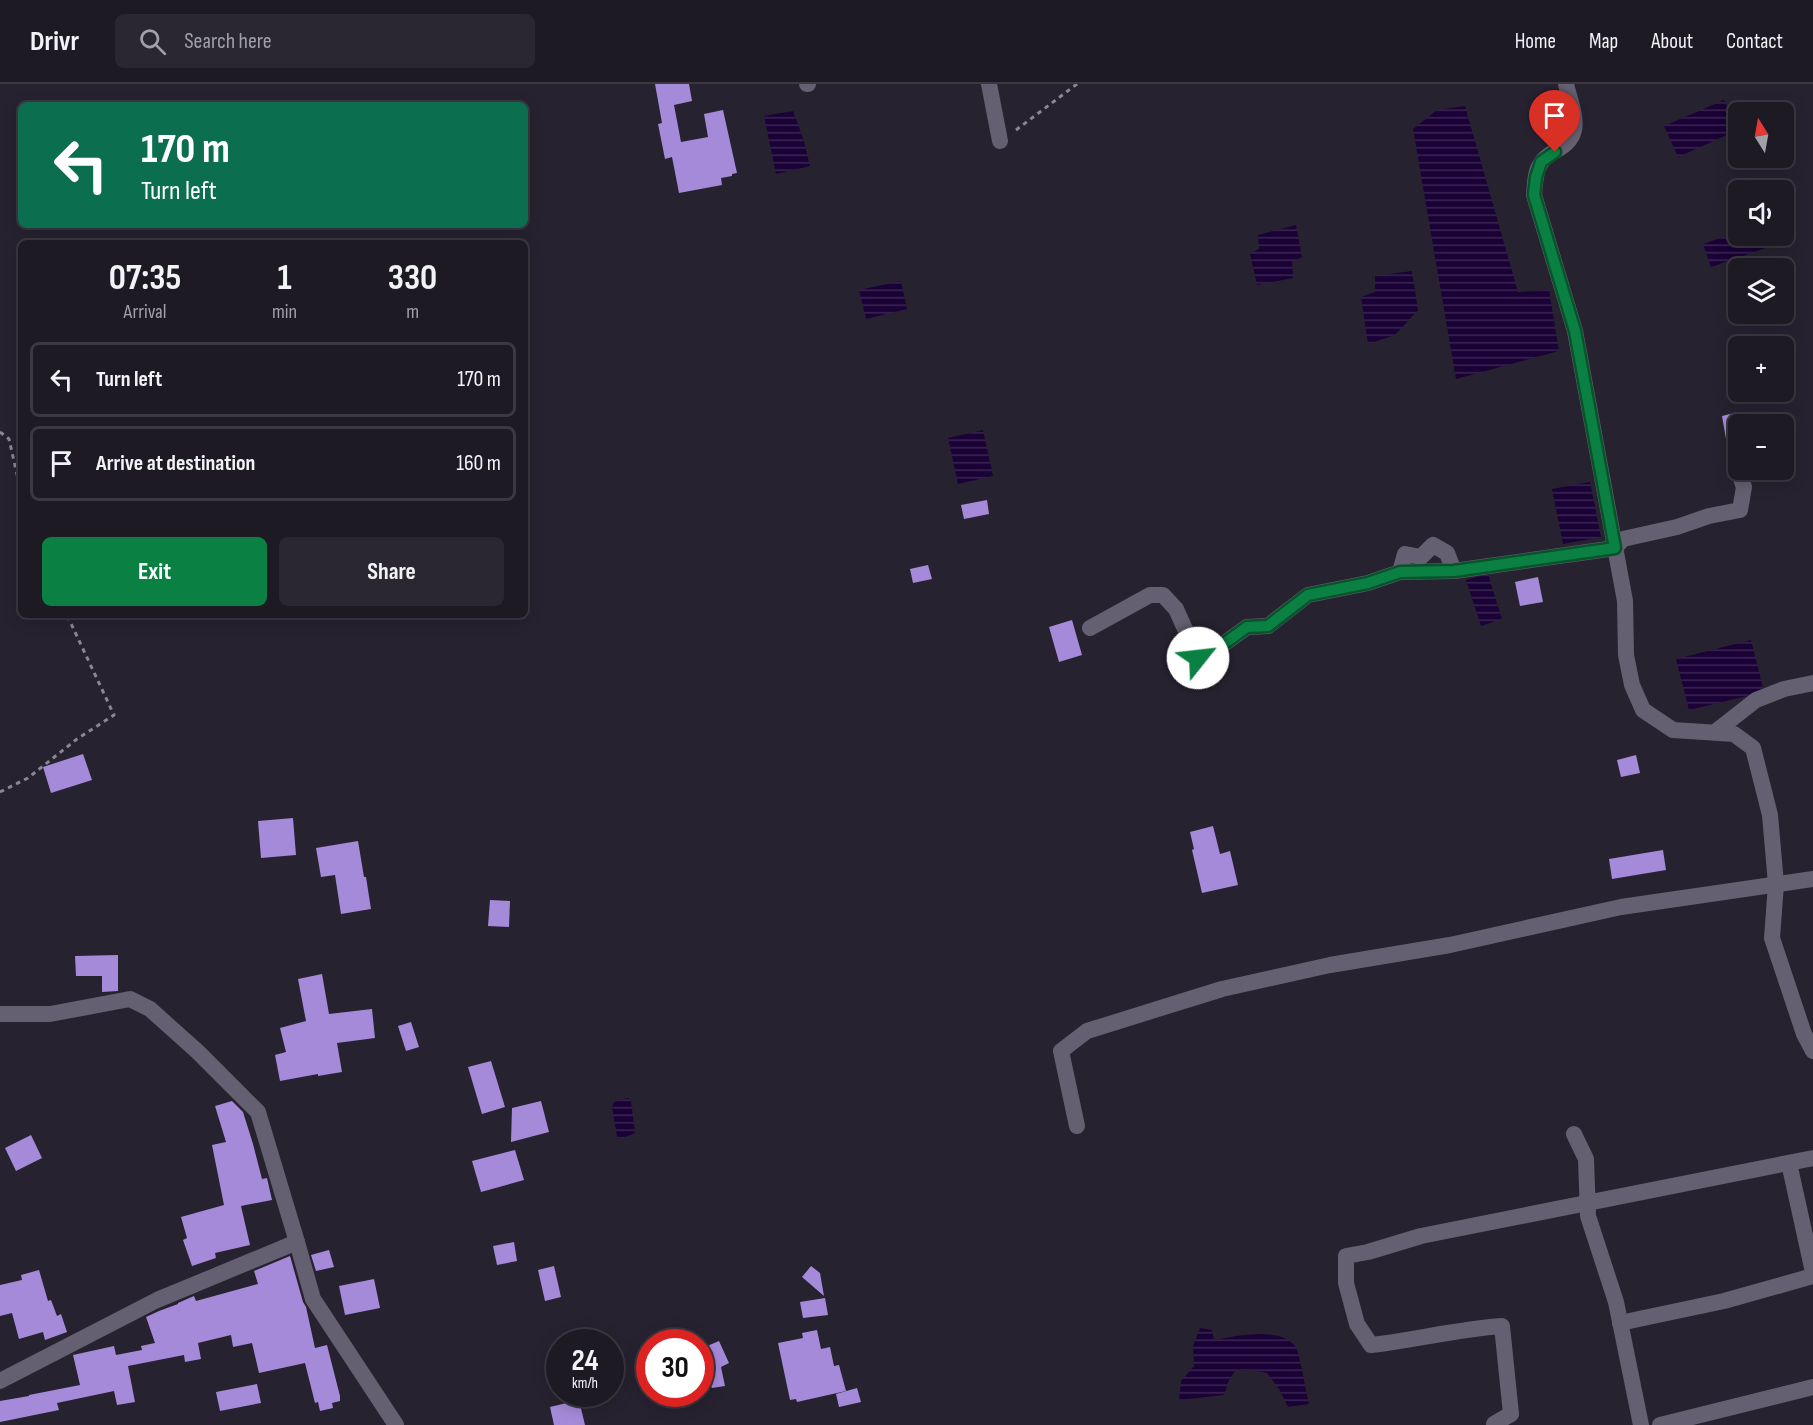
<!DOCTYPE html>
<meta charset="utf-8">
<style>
:root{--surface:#1d1a24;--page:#2a2731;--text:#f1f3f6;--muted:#a0a1a6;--line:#3b3841;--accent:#0b8043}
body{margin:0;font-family:"Sofia Sans Condensed",sans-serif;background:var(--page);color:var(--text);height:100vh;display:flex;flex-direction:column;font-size:22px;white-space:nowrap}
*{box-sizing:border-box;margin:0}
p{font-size:20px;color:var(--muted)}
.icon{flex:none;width:33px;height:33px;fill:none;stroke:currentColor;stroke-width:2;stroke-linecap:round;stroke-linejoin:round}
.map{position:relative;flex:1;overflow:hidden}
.side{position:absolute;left:18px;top:156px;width:510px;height:378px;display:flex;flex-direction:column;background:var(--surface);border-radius:9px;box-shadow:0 3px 15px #0003,0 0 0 2px var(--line)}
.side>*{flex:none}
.guide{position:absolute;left:18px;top:18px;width:510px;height:126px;border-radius:9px;box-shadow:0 3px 15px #0003,0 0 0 2px var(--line);background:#0b6e4f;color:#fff;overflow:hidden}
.needle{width:39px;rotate:349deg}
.tools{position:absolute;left:1728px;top:18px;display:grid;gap:12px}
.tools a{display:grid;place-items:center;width:66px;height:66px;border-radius:9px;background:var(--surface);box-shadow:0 3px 15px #0003,0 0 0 2px var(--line);font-size:30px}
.speed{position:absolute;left:546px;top:1245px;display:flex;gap:12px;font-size:30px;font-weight:700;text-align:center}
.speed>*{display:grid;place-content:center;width:78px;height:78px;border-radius:50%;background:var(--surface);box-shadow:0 3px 15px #0003,0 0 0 2px var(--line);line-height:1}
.speed small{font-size:15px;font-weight:400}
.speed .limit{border:9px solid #d22;background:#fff;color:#111}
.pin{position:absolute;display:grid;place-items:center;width:51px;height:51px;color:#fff;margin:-62px -26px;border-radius:50% 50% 50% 0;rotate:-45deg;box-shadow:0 0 6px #0007}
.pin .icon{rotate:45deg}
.me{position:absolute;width:66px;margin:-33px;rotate:61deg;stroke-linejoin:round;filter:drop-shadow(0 0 4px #0008)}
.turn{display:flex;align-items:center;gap:21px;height:126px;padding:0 24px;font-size:27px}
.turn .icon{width:78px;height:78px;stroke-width:2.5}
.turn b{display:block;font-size:42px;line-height:51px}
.eta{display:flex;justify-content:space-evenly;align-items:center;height:102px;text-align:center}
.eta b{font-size:36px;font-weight:700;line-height:42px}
.button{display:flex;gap:12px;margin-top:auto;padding:12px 24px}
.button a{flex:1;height:69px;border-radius:9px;background:var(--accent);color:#fff;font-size:24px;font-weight:700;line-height:69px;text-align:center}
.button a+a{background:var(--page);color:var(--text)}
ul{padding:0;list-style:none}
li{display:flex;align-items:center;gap:18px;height:75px;margin:0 12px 9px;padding:0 12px;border:3px solid var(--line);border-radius:9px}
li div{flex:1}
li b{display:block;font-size:22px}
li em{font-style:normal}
header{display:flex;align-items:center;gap:36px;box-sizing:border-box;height:84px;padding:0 30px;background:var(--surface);border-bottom:2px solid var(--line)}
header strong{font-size:28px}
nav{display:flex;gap:33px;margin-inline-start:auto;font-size:21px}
.search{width:420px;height:54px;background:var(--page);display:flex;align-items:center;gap:15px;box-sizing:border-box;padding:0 21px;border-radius:9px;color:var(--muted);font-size:22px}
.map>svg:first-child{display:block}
.water{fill:url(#water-rules)}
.building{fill:#a58ada}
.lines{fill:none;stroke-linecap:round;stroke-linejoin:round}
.path{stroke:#8a8792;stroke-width:3;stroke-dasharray:4.5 4.5;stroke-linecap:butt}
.minor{stroke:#656071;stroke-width:16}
.route-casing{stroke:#07532c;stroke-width:15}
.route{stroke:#0b8043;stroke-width:10}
</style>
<header>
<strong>Drivr</strong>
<div class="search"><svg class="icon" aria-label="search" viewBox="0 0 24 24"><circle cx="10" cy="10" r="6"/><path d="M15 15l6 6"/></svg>Search here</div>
<nav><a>Home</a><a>Map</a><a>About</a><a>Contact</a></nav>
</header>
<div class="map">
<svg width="1813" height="1341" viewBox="0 0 1813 1341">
<defs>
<pattern id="water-rules" width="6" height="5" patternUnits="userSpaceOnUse" patternTransform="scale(1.5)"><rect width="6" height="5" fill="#1a0136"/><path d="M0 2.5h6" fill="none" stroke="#3b2653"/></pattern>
</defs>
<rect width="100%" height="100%" fill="#272230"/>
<g class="water">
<path d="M1724,16l14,30 -60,27 -14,-31z"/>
<path d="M1465,22l53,186 31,-2 10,61 -103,28 -43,-250 24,-19z"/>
<path d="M793,27l10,27 7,28 -34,8 -12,-58z"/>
<path d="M1786,131l8,23 -83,29 -8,-23 35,-12v4h46v-20z"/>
<path d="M1296,141l6,32 -10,5 1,16 -36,7 -7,-31 9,-5 -1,-14z"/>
<path d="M1412,187l6,39 -23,25 -27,9 -7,-47 14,-5v-16z"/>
<path d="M901,197l6,28 -41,10 -7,-29z"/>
<path d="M983,346l10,46 -35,8 -10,-46z"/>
<path d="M1590,398l11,55 -38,7 -11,-55z"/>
<path d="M1488,490l14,45 -21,7 -15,-46z"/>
<path d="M1751,556l13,52 -75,18 -13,-51z"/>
<path d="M628,1014l3,3 4,32 -12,5 -6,-1 -5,-30 2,-5z"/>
<path d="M1200,1244l12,2 2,10c22,-4 64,-14 81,6 5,6 11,47 14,58l-21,3 -9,-18 -12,-16 -22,-4 -10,2 -6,9 -5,15 -45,5 2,-19 13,-15 -1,-20z"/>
</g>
<g class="building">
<path d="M655,0h34l3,17 -18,4 7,37 27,-5 -4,-23 19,-4 14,63 -5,1v2l-11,2 1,7 -43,8 -7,-36 -7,2 -7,-35 4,-1z"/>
<path d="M1738,328v23h-7l-5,4 -4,-23z"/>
<path d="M987,416l2,14 -25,5 -3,-14z"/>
<path d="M928,481l4,14 -19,4 -3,-14z"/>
<path d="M1538,493l5,25 -23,4 -5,-24z"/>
<path d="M1072,536l10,35 -23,7 -10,-35z"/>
<path d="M83,670l9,26 -41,13 -8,-26z"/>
<path d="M1636,671l4,18 -19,4 -4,-17z"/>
<path d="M293,734l3,37 -35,3 -3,-37z"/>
<path d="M1213,742l7,28 10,-3 8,34 -36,8 -10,-43 2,-1 -4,-17z"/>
<path d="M358,757l6,36h2l5,32 -30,5 -6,-39 -14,2 -5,-29z"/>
<path d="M1663,766l3,20 -54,9 -3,-20z"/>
<path d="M490,816l20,1 -1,26 -21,-1z"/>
<path d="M118,871v36l-16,1v-16h-26l-1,-20z"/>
<path d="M322,890l7,40 43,-5 3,29 -38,5 5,29 -24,4v-2l-38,7 -5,-26 11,-3 -6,-24 26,-7 -8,-42z"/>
<path d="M411,938l8,25 -13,4 -8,-25z"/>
<path d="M491,977l14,46 -23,7 -14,-47z"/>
<path d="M232,1017l11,11 10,32 9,35 5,-1 5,22 -31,6 9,39 -35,8 1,5 -24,8 -9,-26 4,-2 -6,-21 43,-12 -12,-60 14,-3 -11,-36z"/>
<path d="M541,1017l8,31 -38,10 1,-34z"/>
<path d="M31,1051l11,23 -26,13 -11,-23z"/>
<path d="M515,1066l9,30 -43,12 -9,-31z"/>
<path d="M514,1158l3,19 -20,4 -4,-19z"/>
<path d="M329,1166l5,17 -18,4 -5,-16z"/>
<path d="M290,1172l13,46 3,5 9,41 12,-3 13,51v5l-8,2 1,5 -13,3 -2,-9 -3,1 -10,-40 -46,10 -7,-30 -19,4 -2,-12 -33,8 3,16 -16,3 -1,-7 -56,11 7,36 -18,3 -3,-14 -57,12 2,7 -59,12v-21l29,-5v-1l51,-10 -7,-30 41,-9 2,9 26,-5 -1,-4 14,-3 -9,-26 13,-6 19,-7v-1l16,-7 2,5 62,-17 -4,-13z"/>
<path d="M554,1182l7,31 -16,4 -7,-31z"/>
<path d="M811,1182l9,7 4,23 -22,-19z"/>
<path d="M39,1186l9,31 3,-1 6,16 4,-2 6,18 -22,8 -2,-8 -24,7 -7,-26 -12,3v-31l22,-5 -1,-5z"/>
<path d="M374,1195l6,29 -35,7 -6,-29z"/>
<path d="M825,1214l3,17 -25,3 -3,-16z"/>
<path d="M817,1246l4,19 9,-2 4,19 5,-1 7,26 -49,11 -1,-3 -6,1 -12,-57 25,-5 -1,-5z"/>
<path d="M719,1257l10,22 -8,4 4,19 -13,2 -12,-25v-14z"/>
<path d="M257,1300l4,19 -41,8 -4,-19z"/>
<path d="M857,1304l4,14 -22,5 -3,-13z"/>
<path d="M579,1316l6,25h-31l-4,-18z"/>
</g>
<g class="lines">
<g class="path">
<path d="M1016,46l61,-46"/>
<path d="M0,348l9,7 12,53"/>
<path d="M0,708l28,-14 49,-39 37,-24 -47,-100"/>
</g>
<g class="minor">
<path d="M807,0h1"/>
<path d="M989,0l11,57"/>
<path d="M1566,0c3,14 11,32 8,46 -5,20 -24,19 -33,33 -6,8 -6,22 -7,32l41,136 50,270 1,54 6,30 11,25 30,20 61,4 19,14 17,67 6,69 -4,54 32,96 9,17"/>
<path d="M1400,488l5,-18 16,3 12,-12 14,8 7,18"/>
<path d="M1090,544l60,-33h13l13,14 22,49 20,-10 29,-21 21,-1 40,-31 60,-12 32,-11 54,-1 161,-23 8,-9 54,-12 32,-11 31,-6 4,-23 -10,-28 1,-14"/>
<path d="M1715,648l41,-32 28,-11 29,-6"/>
<path d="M0,930h50l80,-15 20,10 48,43 60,60 39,130 16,57 83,126"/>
<path d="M1077,1042l-16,-75 26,-20 135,-42 108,-24 120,-20 171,-38 192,-28"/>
<path d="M1574,1050l12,25 2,57 28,86 25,123"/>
<path d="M1789,1079l24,109"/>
<path d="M1620,1239l104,-22 89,-25"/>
<path d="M0,1297l157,-81 140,-58"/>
<path d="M1494,1340l17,-10 -9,-88c-44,3 -87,14 -131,19l-14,-21 -11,-41v-27l22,-4 53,-16 392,-78"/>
<path d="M1660,1341l153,-38"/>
</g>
</g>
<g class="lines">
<g class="route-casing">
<path id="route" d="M1198,574l20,-10 29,-21 21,-1 40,-31 60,-12 32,-11 54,-1 161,-23 -40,-217 -41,-136 2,-18 5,-15 14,-10"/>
</g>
<use href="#route" class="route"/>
</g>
</svg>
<div class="tools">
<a><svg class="needle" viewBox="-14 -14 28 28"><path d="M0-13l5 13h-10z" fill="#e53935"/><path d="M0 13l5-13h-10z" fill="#a0a1a6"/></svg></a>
<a><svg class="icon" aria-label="sound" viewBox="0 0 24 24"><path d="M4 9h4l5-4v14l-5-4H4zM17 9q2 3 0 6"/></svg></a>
<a><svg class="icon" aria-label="layers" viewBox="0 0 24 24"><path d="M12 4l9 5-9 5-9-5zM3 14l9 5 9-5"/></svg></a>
<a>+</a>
<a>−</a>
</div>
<div class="speed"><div>24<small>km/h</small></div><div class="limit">30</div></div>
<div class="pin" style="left:1555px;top:68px;background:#d93025"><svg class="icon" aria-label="arrive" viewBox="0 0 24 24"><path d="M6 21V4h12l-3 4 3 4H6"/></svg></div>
<svg class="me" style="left:1198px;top:574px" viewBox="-20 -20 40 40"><circle r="19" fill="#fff"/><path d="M0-13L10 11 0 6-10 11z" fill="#0b8043"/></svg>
<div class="guide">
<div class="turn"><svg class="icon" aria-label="left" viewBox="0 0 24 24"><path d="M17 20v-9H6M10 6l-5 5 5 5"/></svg><div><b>170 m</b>Turn left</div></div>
</div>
<section class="side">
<div class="eta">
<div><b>07:35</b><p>Arrival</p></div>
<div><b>1</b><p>min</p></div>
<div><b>330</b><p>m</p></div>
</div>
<ul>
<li><svg class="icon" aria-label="left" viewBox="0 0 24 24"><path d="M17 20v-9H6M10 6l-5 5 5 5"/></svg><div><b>Turn left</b></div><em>170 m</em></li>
<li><svg class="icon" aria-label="arrive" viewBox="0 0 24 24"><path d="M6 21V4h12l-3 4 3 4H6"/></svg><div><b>Arrive at destination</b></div><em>160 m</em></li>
</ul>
<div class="button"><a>Exit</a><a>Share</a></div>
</section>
</div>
